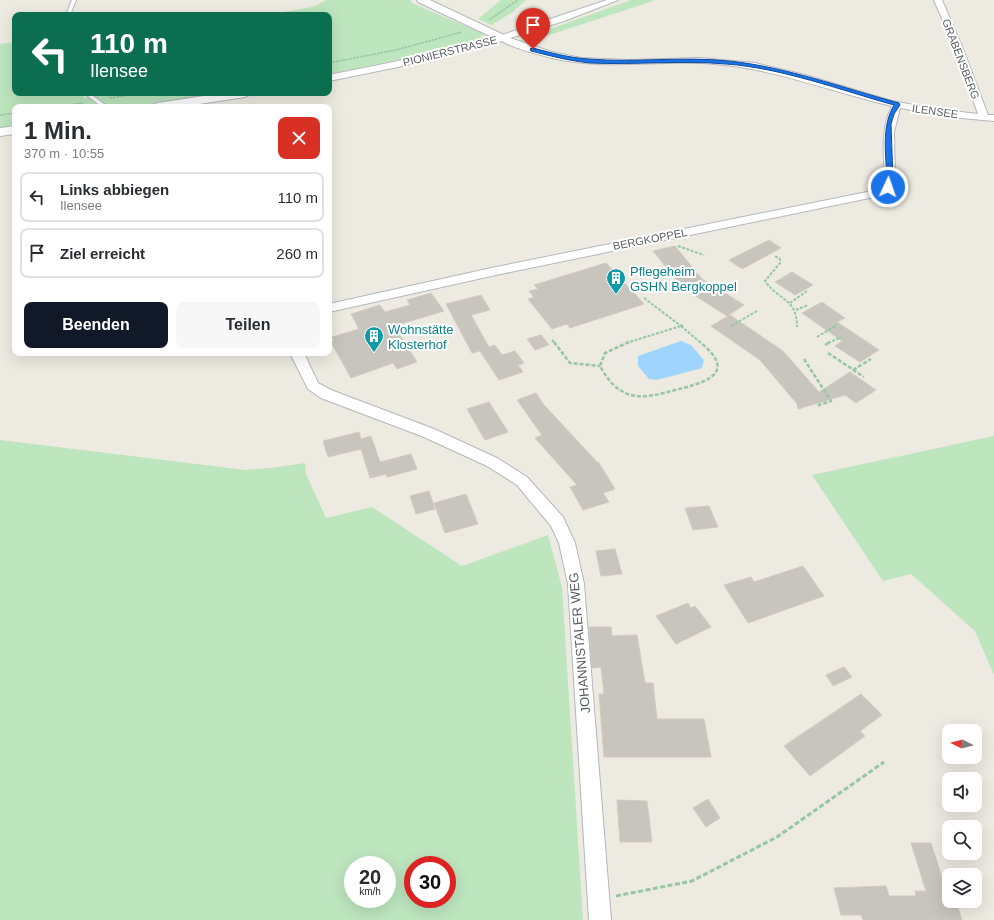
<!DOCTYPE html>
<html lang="de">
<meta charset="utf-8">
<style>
:root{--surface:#fff;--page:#f7f7f7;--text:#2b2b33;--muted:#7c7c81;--line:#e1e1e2;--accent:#111827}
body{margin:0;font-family:Helvetica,sans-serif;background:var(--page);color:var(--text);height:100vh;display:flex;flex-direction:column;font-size:15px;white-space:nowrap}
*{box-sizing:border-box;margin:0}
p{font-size:13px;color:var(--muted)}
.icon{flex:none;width:22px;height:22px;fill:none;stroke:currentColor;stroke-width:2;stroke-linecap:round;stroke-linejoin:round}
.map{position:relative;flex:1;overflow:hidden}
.sheet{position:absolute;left:12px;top:104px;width:320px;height:252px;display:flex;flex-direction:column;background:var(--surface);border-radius:8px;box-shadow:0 4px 16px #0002}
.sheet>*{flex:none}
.banner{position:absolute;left:12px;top:12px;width:320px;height:84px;border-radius:8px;box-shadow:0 4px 16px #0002;background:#0b6e4f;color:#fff;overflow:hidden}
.needle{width:26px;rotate:276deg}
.controls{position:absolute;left:942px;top:724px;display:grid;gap:8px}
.controls a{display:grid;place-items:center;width:40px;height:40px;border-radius:8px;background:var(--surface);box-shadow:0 4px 16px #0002;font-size:20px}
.speed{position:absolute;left:344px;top:856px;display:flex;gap:8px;font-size:20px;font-weight:700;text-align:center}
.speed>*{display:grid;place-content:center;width:52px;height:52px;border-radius:50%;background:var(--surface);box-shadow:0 4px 16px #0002;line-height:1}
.speed small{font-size:10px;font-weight:400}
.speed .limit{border:6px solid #d22;background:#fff;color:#111}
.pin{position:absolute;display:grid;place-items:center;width:34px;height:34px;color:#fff;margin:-41px -17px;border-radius:50% 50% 50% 0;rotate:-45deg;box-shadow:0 0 4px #0007}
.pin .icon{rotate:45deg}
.me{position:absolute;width:44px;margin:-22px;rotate:3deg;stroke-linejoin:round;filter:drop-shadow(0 0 3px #0008)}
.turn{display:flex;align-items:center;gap:14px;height:84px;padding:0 12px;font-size:18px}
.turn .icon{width:52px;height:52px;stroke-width:2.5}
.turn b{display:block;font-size:28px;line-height:34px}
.round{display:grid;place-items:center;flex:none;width:42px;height:42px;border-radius:8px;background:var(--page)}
.head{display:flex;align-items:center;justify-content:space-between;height:68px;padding:0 12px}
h1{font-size:24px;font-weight:800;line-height:30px}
.action{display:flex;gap:8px;margin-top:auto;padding:8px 12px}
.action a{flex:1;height:46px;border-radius:8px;background:var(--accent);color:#fff;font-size:16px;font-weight:800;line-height:46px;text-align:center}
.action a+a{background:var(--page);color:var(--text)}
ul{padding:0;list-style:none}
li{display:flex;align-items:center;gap:12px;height:50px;margin:0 8px 6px;padding:0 4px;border:2px solid var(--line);border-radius:8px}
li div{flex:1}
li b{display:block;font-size:15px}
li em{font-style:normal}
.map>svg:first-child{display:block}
.green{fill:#bde5be;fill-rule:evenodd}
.water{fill:#9fd4ff}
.building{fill:#c8c4be;stroke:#d1ccc0}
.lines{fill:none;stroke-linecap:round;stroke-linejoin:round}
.service-casing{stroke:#b4b7bc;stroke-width:2}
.minor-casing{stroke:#b4b7bc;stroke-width:2}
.tertiary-casing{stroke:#b4b7bc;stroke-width:2}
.path-far3{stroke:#96c6a4;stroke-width:1.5;stroke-dasharray:2.5 1;stroke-linecap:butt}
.path-far2{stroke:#96c6a4;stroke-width:2;stroke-dasharray:3 1.5;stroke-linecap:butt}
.path-far1{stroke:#96c6a4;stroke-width:2.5;stroke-dasharray:4 2;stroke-linecap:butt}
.path{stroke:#96c6a4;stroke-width:3;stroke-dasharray:5 2.5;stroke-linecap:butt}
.service{fill:#fff;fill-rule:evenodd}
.minor{fill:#fff;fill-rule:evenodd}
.tertiary{fill:#fff;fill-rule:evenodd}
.route{fill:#1a73e8;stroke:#114b97}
.labels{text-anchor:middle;stroke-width:4;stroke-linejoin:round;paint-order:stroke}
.far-street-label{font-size:11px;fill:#5a5d62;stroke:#fff}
.culture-label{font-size:13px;fill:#0d838f;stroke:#fff;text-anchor:start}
.street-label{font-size:13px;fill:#5a5d62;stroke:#fff}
</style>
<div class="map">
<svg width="994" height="920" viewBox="0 0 994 920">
<rect width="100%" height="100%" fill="#edeae1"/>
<g class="green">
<path d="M326,0h84l2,3 72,31 -5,5 -64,17 -86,18v-59h-63l47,-8z"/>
<path d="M501,0h25l-13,12 -22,13 -13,-6z"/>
<path d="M631,0h25l-113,37 -4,-4z"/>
<path d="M15,42v51h64l6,5 13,-2 -3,-3h123l-84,14h-119v20l-15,2v-85z"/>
<path d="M994,436v239l-19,-44 -64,-57 -28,7 -71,-106z"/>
<path d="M0,440l246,30 25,-2 34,-5 1,11 20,44 46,-11 90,59 86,-31 14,52 21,333h-583zM353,865h34v34h-34zM413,865h34v34h-34z"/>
</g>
<path class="water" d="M681,341l10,4 13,15 -2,8 -45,12 -8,-1 -11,-13v-10z"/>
<g class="building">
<path d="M769,240l12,8 -39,21 -13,-9z"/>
<path d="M675,246l27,33 42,26 -17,11 -44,-28 -30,-37z"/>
<path d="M606,263l38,41 -74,24 -3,-4 -15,5 -24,-30 6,-2 -5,-6 9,-2 -4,-4z"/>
<path d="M792,272l21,13 -18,10 -20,-13z"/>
<path d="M431,293l13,18 -50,15 23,36 -20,7 -4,-6 -42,15 -20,-36 3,-1 -2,-4 27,-8 -8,-15 29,-9 5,7 25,-7 -3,-5z"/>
<path d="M481,295l9,15 -19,5 18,32 6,-2 7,10 13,-4 9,12 -6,2 5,7 -24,8 -19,-29 -8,2 -26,-49z"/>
<path d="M822,302l23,16 -8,4 42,28 -19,12 -25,-16 7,-5 -40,-28z"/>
<path d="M730,315l53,36 36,41 31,-20 26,18 -20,13 -11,-8 -47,14 -1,-3 1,-1 -38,-45 -49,-34z"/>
<path d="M541,335l8,10 -14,5 -8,-11z"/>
<path d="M536,393l8,12 54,58h1l16,26 -12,4 6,9 -26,8 -13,-23 7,-2 -42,-47 7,-3 -25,-35z"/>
<path d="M489,402l19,30 -23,8 -18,-31z"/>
<path d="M359,432l2,7 10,-3 9,26 31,-8 6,15 -30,8 -1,-3 -16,4 -9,-29 -33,8 -5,-16z"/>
<path d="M429,491l6,18 -19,5 -6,-18z"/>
<path d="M466,494l12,30 -33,9 -11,-30z"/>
<path d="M709,506l9,21 -25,3 -8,-22z"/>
<path d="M615,549l7,25 -21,2 -5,-25z"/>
<path d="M803,566l21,30 -76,27 -24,-38 27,-8 3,5z"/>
<path d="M688,603l3,5 4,-2 16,21 -35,17 -20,-28z"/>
<path d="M589,627h22l1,9 25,-1 8,48h8l4,36h47l7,38h-107l-5,-63h5l-3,-27 -9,1z"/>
<path d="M844,667l8,10 -19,9 -7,-11z"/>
<path d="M861,694l21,21 -22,16 5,5 -55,40 -26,-30z"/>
<path d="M708,799l12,19 -14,9 -13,-19z"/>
<path d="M617,800l30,1 5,41h-32z"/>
<path d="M911,843h20l11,34h7v24h7l6,19h-99l-2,-5h-20l-7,-27 52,-2 3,10h27l-1,-5h11z"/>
</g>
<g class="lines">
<g class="service-casing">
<g id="service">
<path d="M72,0h4l-6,15h-4z"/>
<path d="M84,93h5l19,14h-6z"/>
</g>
</g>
<g class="minor-casing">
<g id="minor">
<path d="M607,0h11l-54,21 -54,17 42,14 29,6 47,2 72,-2 55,5 50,12 87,26 43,8 43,5 -23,-65 -21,-49h8l21,49 25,66h6v6l-44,-4 -50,-9 -6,24 1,48 -3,9 -13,7 -383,79 -167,37v-8l167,-37 376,-76 11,-6 2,-5c-1,-25 -5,-50 7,-74 -60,-14 -116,-37 -177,-42 -55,-5 -109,7 -163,-6 -12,-3 -47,-12 -54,-20l1,-2z"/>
<path d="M290,353h14l14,30 13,7 103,39 63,29 30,19 36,40 12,26 9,41 27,336h-22l-21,-336 -9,-41 -8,-17 -34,-41 -30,-19 -63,-29 -103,-39 -13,-9z"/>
</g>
</g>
<g class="tertiary-casing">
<g id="tertiary">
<path d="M417,0h13l76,36 1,2 -1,2 -108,27 -69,14v-6l69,-14 94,-24 -74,-35z"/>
<path d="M223,93h28l-2,2 -4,2 -65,10h-28l2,-3 4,-1z"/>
<path d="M15,126v8l-15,2v-8z"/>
</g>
</g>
<g class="path-far3">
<path d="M489,20l29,-20"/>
<path d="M329,63l67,-13 66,-18"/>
<path d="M110,98l33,-5"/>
<path d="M54,107l29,-4"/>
<path d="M0,115l15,-2"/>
</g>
<g class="path-far2">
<path d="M678,246l26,9"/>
<path d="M775,256l5,3v4l-15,18c14,20 32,17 32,46"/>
<path d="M644,298l37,28"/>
<path d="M790,303l17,-12"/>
<path d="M796,310l12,-5"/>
<path d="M681,326l20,17"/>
<path d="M681,326l2,-1"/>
<path d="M731,326l26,-15"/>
<path d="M817,337l20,-12"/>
<path d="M552,340l3,3"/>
<path d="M626,343l55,-17"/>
<path d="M828,343l13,-6"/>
</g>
<g class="path-far1">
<path d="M554,342l16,21 30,3"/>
<path d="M629,342l-24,11 -5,13c6,11 13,21 25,27 19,8 40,-1 58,-5 32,-8 50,-19 17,-46"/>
<path d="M825,345l5,-3"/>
<path d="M828,353l36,24"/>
<path d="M804,359l27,42 -15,5"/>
<path d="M853,370l18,-11"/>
</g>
<path class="path" d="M616,896l76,-15 85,-44 107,-75"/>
<use href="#service" class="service"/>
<use href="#minor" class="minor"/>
<use href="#tertiary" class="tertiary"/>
</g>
<path class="route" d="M533,48c19,5 37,10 56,11 47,4 93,-3 140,2 58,6 114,27 170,42l1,2 -6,9 -3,10 2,56 -1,7 -4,2 -3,-2 2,-7c-1,-25 -6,-53 7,-75 -54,-15 -112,-37 -168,-41 -45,-4 -90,1 -136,-1 -20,-2 -39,-7 -59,-12l-1,-2z"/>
<defs>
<g id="building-pin" transform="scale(1)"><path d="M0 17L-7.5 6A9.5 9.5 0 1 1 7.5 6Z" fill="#0f9aa8" stroke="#fff"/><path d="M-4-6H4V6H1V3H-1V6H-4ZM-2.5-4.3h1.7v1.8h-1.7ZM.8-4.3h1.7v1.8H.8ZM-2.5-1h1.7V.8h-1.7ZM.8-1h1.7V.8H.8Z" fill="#fff"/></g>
</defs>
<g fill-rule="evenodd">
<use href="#building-pin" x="616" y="278"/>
<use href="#building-pin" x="374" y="336"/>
</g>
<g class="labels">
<g class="far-street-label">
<text transform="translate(450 51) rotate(-14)" y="4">PIONIERSTRASSE</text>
<text transform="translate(961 59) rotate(69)" y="4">GRABENSBERG</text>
<text transform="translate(935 111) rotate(8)" y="4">ILENSEE</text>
<text transform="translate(650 239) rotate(-11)" y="4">BERGKOPPEL</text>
</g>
<g class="culture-label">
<text x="630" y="276">Pflegeheim<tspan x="630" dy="15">GSHN Bergkoppel</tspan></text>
<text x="388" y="334">Wohnstätte<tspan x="388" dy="15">Klosterhof</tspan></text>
</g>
<g class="street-label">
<text transform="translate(579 643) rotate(-95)" y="5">JOHANNISTALER WEG</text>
</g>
</g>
</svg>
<div class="controls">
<a><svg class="needle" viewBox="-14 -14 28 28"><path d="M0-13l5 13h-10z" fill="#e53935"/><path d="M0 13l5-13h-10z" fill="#7c7c81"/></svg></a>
<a><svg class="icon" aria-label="sound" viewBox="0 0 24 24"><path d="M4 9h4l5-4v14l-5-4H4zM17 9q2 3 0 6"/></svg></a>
<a><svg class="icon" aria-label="search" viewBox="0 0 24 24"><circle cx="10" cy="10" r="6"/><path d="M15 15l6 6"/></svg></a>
<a><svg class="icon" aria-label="layers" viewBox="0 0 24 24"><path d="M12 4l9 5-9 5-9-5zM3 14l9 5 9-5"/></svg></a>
</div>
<div class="speed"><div>20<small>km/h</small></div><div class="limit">30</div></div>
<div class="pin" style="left:533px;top:49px;background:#d93025"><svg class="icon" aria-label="arrive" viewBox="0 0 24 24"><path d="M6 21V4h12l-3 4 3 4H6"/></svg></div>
<svg class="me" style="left:888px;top:187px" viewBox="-20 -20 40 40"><circle r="17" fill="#1a73e8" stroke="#fff" stroke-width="3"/><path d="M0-11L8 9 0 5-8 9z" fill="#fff"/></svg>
<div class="banner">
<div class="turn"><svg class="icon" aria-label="left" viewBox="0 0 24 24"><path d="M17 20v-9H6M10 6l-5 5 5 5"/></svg><div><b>110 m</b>Ilensee</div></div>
</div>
<section class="sheet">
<div class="head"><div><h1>1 Min.</h1><p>370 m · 10:55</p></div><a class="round" style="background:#d93025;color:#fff"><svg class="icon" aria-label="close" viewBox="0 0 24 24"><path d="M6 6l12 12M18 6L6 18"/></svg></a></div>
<ul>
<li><svg class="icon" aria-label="left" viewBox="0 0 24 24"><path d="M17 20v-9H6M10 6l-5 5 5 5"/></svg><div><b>Links abbiegen</b><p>Ilensee</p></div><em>110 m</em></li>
<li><svg class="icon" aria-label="arrive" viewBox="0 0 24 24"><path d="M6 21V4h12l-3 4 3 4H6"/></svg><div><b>Ziel erreicht</b></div><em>260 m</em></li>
</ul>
<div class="action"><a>Beenden</a><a>Teilen</a></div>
</section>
</div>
